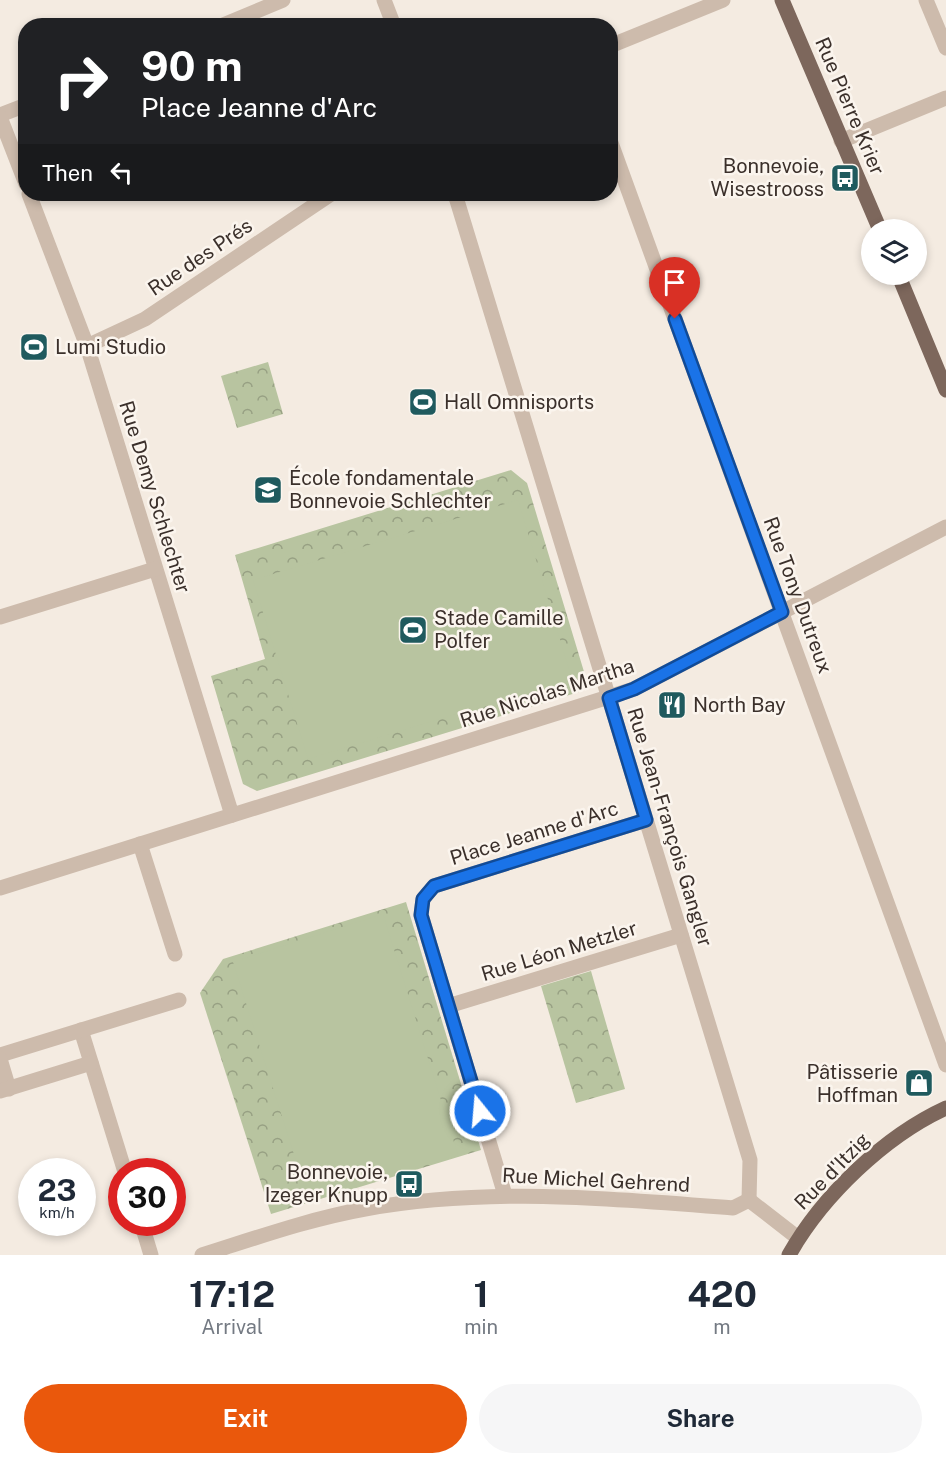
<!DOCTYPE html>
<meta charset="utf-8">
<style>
:root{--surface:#fff;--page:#f6f6f7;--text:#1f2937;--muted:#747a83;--accent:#ea580c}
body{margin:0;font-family:"Public Sans",sans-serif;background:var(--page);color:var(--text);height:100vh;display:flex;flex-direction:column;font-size:22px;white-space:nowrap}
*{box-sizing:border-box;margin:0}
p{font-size:20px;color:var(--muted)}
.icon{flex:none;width:33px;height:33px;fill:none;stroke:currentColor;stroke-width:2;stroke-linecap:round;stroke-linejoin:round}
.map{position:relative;height:1255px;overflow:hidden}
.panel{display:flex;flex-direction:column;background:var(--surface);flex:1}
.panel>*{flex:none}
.hud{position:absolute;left:18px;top:18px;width:600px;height:183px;border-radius:24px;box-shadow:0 3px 9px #0003;background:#202124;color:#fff;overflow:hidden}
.controls{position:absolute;left:861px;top:219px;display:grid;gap:12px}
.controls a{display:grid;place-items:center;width:66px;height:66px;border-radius:50%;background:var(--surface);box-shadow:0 3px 9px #0003;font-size:30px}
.speed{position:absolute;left:18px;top:1158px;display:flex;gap:12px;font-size:30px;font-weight:700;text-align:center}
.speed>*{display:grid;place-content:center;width:78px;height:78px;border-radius:50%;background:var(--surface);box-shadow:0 3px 9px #0003;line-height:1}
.speed small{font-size:15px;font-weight:400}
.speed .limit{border:9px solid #d22;background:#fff;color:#111}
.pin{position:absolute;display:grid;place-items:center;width:51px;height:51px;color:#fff;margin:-62px -26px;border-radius:50% 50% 50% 0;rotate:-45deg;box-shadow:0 0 6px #0007}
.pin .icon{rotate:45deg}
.me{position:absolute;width:66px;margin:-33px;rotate:343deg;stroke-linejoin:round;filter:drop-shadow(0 0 4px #0008)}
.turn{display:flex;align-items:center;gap:21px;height:126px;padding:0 24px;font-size:27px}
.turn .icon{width:78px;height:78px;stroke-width:2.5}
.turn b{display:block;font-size:42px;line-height:51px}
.then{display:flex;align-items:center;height:57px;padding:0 24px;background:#0003;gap:12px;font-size:22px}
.eta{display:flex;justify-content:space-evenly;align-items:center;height:102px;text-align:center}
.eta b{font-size:36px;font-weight:700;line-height:42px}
.primary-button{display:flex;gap:12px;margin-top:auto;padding:12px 24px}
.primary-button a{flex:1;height:69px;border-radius:36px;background:var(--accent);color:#fff;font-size:24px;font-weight:700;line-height:69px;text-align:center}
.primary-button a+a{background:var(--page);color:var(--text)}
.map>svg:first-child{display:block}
.forest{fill:url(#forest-crowns)}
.pitch{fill:#b8c4a0}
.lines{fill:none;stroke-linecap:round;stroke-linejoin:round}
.minor{stroke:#cdbbac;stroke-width:15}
.major{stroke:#7d675c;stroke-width:15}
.route-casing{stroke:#114b97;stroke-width:15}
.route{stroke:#1a73e8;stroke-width:10}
.labels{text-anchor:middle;stroke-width:5;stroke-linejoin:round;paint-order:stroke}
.street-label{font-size:20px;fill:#3b302b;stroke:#fbf5ee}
.poi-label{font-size:20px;fill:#3b302b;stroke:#fbf5ee;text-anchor:start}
</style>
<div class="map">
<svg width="946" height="1255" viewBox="0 0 946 1255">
<defs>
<pattern id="forest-crowns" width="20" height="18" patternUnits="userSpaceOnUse" patternTransform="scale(1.5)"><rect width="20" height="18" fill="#b8c4a0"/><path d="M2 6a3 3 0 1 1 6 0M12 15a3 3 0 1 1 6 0" fill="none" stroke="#97a083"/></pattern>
</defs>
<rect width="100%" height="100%" fill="#f4ebe1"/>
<g class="forest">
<path d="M268,362l15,52 -46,14 -16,-52z"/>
<path d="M511,470l16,13 58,192 -6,17 -322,99 -14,-7 -32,-108 54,-17 -30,-104z"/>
<path d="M406,902l75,248 -210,64 -71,-221 23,-34z"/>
<path d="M591,971l34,118 -49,14 -35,-117z"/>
</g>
<g class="pitch">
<path d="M518,500l54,179 -264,80 -55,-179z"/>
<path d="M383,914l75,241 -149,47 -76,-240z"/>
</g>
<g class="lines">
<g class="minor">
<path d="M384,0l10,26"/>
<path d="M926,0l20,48"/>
<path d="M221,26l62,-26"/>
<path d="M610,46l113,-46"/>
<path d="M0,115l26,-10"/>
<path d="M0,117l26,67"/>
<path d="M610,140l336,925"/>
<path d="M841,141l105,-43"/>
<path d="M29,194l58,152 145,469"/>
<path d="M455,194l295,966 -1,40"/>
<path d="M87,346l58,-27 186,-125"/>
<path d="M0,617l155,-48"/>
<path d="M140,844l35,110"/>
<path d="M0,888l634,-199 312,-162"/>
<path d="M448,1006l233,-71"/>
<path d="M81,1030l44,142"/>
<path d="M0,1055l179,-55"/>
<path d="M0,1059l9,30"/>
<path d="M0,1091l91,-28"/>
<path d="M505,1195l-84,-280 2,-16 11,-13 212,-66"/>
<path d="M141,1222l10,33"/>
<path d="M202,1255c54,-17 107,-36 163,-46 123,-22 245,-11 368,-1l16,-8 49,38"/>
</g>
<g class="major">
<path d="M782,0l98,230"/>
<path d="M898,274l48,116"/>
<path d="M789,1255c33,-59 96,-119 157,-147"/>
</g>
</g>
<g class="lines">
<g class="route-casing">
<path id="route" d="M480,1111l-59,-196 2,-16 11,-13 212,-66 -37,-122 25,-9 148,-77 -107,-293"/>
</g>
<use href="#route" class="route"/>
</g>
<defs>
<g id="bus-square" transform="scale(1.5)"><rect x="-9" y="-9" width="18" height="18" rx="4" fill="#1f5a5e" stroke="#fbf5ee"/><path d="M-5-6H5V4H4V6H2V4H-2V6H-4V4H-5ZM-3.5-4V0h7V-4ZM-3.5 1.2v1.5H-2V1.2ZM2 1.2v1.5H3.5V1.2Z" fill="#fff"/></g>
<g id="stadium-square" transform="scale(1.5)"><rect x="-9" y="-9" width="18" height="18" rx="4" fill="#1f5a5e" stroke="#fbf5ee"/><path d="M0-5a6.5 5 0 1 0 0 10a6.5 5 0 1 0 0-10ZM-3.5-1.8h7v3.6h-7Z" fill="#fff"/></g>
<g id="school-square" transform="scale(1.5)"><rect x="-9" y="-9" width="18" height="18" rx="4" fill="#1f5a5e" stroke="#fbf5ee"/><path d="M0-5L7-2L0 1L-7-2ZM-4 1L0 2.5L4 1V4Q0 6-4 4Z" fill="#fff"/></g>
<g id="restaurant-square" transform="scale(1.5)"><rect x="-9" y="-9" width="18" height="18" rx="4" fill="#1f5a5e" stroke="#fbf5ee"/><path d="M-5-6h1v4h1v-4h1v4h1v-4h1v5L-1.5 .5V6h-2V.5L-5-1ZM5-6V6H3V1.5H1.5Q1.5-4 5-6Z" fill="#fff"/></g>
<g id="shop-square" transform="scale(1.5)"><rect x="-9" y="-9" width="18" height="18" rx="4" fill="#1f5a5e" stroke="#fbf5ee"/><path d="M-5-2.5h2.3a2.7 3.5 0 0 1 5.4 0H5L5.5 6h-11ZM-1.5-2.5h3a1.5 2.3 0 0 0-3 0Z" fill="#fff"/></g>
</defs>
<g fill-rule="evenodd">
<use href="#bus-square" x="845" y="178"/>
<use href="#stadium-square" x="34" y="347"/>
<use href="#stadium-square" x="423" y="402"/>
<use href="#school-square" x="268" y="490"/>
<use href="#stadium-square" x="413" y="630"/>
<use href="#restaurant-square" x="672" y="705"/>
<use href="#shop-square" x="919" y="1083"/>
<use href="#bus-square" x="409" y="1184"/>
</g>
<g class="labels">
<g class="street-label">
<text transform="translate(850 106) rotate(67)" y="7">Rue Pierre Krier</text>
<text transform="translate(200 257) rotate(-34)" y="7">Rue des Prés</text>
<text transform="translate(155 497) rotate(73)" y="7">Rue Demy Schlechter</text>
<text transform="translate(798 595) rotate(70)" y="7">Rue Tony Dutreux</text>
<text transform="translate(547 693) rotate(-18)" y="7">Rue Nicolas Martha</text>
<text transform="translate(670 827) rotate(73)" y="7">Rue Jean-François Gangler</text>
<text transform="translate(534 833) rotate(-17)" y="7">Place Jeanne d'Arc</text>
<text transform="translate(559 951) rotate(-17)" y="7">Rue Léon Metzler</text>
<text transform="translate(832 1171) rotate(-46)" y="7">Rue d'Itzig</text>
<text transform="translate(596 1180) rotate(3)" y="7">Rue Michel Gehrend</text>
</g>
<g class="poi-label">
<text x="824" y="173" text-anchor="end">Bonnevoie,<tspan x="824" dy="23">Wisestrooss</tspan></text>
<text x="55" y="354">Lumi Studio</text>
<text x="444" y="409">Hall Omnisports</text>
<text x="289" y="485">École fondamentale<tspan x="289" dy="23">Bonnevoie Schlechter</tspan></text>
<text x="434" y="625">Stade Camille<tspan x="434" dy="23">Polfer</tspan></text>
<text x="693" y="712">North Bay</text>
<text x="898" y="1079" text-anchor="end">Pâtisserie<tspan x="898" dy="23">Hoffman</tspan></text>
<text x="388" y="1179" text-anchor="end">Bonnevoie,<tspan x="388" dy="23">Izeger Knupp</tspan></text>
</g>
</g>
</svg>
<div class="controls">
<a><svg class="icon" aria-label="layers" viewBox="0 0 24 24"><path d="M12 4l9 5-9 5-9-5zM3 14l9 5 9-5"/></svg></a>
</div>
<div class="speed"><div>23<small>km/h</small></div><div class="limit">30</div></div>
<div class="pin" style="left:675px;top:319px;background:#d93025"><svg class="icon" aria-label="arrive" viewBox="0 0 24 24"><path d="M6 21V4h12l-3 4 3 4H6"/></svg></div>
<svg class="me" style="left:480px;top:1111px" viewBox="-20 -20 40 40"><circle r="17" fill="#1a73e8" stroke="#fff" stroke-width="3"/><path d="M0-11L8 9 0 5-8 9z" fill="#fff"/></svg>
<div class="hud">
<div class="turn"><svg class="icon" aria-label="right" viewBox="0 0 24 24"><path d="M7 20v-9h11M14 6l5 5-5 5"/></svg><div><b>90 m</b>Place Jeanne d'Arc</div></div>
<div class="then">Then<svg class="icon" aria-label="left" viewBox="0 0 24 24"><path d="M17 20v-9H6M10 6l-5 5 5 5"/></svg></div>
</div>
</div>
<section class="panel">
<div class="eta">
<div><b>17:12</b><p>Arrival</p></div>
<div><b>1</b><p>min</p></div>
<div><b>420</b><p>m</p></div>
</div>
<div class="primary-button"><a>Exit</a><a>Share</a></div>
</section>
